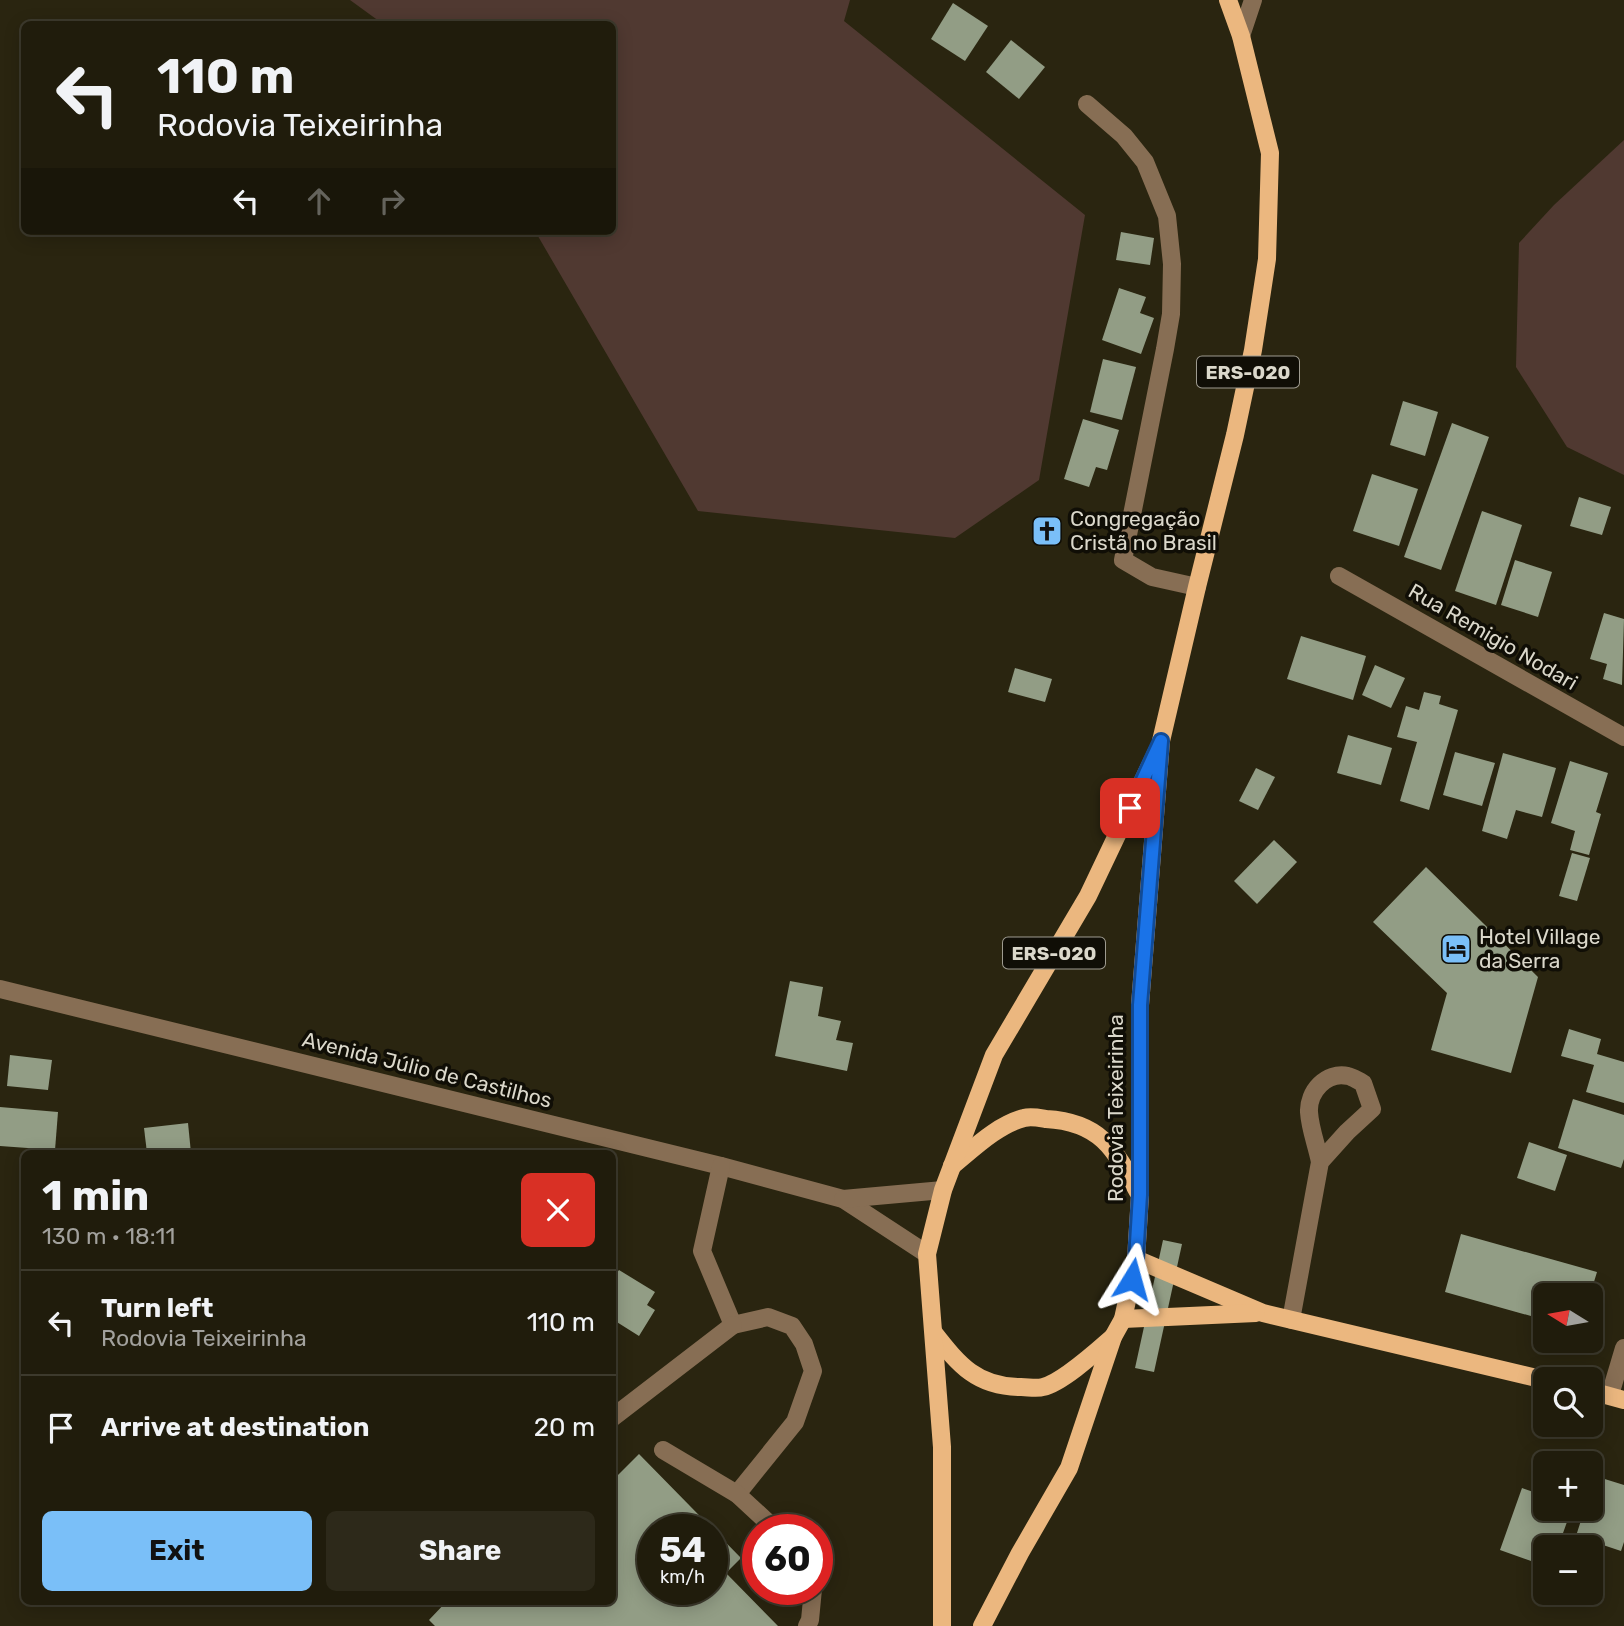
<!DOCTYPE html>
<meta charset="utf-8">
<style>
:root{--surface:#201c0c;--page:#2d291a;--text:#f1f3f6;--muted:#a2a19d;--line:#3d3a2d;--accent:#7abff8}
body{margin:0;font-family:Rubik,sans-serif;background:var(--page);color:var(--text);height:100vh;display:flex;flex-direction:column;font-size:26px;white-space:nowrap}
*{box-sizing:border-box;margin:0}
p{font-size:23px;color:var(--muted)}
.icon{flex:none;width:38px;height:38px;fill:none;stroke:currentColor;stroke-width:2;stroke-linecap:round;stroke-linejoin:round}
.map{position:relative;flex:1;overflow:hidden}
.panel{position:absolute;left:21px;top:1150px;width:595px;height:455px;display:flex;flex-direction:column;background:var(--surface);border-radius:10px;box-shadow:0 4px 18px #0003,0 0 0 2px var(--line)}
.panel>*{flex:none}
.hud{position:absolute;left:21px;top:21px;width:595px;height:214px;border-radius:10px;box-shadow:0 4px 18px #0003,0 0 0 2px var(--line);background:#201c0c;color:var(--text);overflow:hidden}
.needle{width:46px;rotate:281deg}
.fabs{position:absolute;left:1533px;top:1283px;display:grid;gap:14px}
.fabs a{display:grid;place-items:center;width:70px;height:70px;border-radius:10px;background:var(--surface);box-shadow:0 4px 18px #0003,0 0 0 2px var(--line);font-size:35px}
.speed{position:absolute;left:637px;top:1514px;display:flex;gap:14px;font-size:35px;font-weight:700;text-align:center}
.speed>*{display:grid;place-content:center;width:91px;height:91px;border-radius:50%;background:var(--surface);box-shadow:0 4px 18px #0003,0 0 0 2px var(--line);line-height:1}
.speed small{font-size:18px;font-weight:400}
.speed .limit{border:10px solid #d22;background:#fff;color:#111}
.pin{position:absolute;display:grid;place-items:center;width:60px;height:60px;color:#fff;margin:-30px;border-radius:14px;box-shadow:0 4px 10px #0006}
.me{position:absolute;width:77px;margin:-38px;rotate:8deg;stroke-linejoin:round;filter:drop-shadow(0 0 5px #0008)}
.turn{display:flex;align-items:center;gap:24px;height:147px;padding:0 21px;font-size:32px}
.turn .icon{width:91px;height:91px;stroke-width:2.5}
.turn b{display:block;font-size:49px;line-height:60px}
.lanes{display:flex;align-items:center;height:66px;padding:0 21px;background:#0003;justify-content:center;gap:35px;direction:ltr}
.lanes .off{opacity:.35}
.round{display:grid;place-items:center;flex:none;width:74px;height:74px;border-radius:10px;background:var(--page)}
.overview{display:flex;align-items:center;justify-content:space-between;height:119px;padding:0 21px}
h1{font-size:42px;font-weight:700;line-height:52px}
.button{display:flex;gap:14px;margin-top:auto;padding:14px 21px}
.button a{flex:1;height:80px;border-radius:10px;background:var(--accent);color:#111;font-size:28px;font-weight:700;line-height:80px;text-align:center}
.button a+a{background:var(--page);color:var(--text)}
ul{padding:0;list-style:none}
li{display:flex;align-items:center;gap:21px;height:105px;padding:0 21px;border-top:2px solid var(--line)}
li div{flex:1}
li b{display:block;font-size:26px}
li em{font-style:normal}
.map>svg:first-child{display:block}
.green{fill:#503931}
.building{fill:#929d85;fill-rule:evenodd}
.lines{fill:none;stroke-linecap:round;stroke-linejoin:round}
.minor{stroke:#876e54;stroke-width:18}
.major{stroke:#ebb77f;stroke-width:18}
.route-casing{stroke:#114b97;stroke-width:18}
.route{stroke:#1a73e8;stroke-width:12}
.labels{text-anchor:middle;stroke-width:7;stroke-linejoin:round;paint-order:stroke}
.shield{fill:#100e06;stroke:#9e9b90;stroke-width:2}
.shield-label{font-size:19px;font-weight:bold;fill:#dbd8cb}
.poi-label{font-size:21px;fill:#dbd8cb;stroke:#100e06;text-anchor:start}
.street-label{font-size:21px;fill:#dbd8cb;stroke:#100e06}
</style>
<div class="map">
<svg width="1624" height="1626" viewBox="0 0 1624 1626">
<rect width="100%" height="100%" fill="#2a2510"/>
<g class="green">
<path d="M350,0h500l-6,21 241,194 -46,265 -84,58 -257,-27 -163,-280h77v-207h-229z"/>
<path d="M1624,140v335l-57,-28 -51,-80 3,-124 35,-38z"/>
</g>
<g class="building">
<path d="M953,3l35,23 -23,35 -34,-22z"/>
<path d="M1011,40l34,27 -26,32 -33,-27z"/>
<path d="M1121,232l33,6 -4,27 -34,-5z"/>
<path d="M1119,288l27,9 -6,16 14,5 -13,36 -39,-14z"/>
<path d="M1103,359l33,8 -14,53 -32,-8z"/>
<path d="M1403,401l35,11 -13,44 -35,-11z"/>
<path d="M1083,419l36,11 -12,40 -11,-3 -7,20 -25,-8z"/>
<path d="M1452,423l37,14 -48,133 -37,-13z"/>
<path d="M1372,474l46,15 -19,57 -46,-15z"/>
<path d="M1579,497l32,10 -9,28 -32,-9z"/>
<path d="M1482,511l40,14 -26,80 -41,-14z"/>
<path d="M1515,560l37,12 -14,45 -37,-12z"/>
<path d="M1604,613l20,6 -2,66 -19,-6 4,-15 -17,-5z"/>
<path d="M1301,636l65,20 -13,44 -66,-21z"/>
<path d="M1375,665l30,13 -14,30 -29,-13z"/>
<path d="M1015,668l37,11 -7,23 -37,-10z"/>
<path d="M1424,692l17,4 -2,8 19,6 -29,100 -29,-9 17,-59 -20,-5 9,-31 13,4z"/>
<path d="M1348,735l44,13 -11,37 -44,-12z"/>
<path d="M1455,752l40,11 -13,43 -39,-11z"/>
<path d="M1503,753l53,15 -14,49 -26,-7 -9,29 -25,-8z"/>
<path d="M1570,761l38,12 -12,39 5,2 -12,41 -19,-5 5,-19 -24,-8z"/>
<path d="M1256,768l19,9 -17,33 -19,-9z"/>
<path d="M1274,840l23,22 -40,42 -23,-23z"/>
<path d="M1572,853l18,5 -13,43 -18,-5z"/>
<path d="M1426,867l112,110 -27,96 -80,-23 16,-57 -74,-71z"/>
<path d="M790,981l33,6 -5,29 23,5 -5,19 17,3 -6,28 -72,-15z"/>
<path d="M1569,1029l32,10 -4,15 27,8v41l-38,-11 8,-27 -33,-9z"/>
<path d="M10,1055l42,5 -4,30 -41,-4z"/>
<path d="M1573,1099l51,16v44l-3,9 -63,-20z"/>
<path d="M0,1107l58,5 -3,38 -55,-4z"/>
<path d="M188,1123l3,30h-44l-3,-25z"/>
<path d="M1529,1142l38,13 -12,36 -38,-13z"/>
<path d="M1461,1234l136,38 -7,23h-45v25l-100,-28z"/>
<path d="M1163,1240l19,4 -28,128 -19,-4z"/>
<path d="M619,1270l36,22 -8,13 8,5 -16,26 -27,-17v-15l5,-7 -5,-3v-15z"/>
<path d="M639,1454l102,104 -15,15 52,53h-343l-6,-6 18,-19h165v-120zM653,1530h59v59h-59z"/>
<path d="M1595,1476l29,9v57l-3,9 -45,-15 9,-28h6v-18z"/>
<path d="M1522,1488l23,8v12h27l-14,39h-13v19l-45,-16z"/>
</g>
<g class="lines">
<g class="minor">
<path d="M1241,36l12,-36"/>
<path d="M1087,104l37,32 21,26 22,54 5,48 -1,50 -6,35 -42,211 29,17 45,10"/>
<path d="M1339,576l285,161"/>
<path d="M0,989l721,177 122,33 84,55"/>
<path d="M721,1166l-19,85 31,74 35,-8 24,9 12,18 9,27 -18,51 -58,72"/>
<path d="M843,1199l100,-9"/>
<path d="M1291,1320l29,-158 27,-30 25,-23 -9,-26c-5,-2 -10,-6 -15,-7 -22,-5 -40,16 -39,36 1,17 8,34 11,50"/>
<path d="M1610,1395l14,-47"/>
<path d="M612,1418l121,-93"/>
<path d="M663,1450l74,44 39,36"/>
<path d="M807,1626l3,-6 3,-31"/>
</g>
<g class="major">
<path d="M952,1166c21,-17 45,-41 72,-48 7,-2 16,0 22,1 54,3 68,29 92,73"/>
<path d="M1136,1259l127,54 282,67"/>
<path d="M1123,1319l133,-6"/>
<path d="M934,1333c25,32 43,54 87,54 7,0 16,2 22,0 19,-4 54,-36 70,-50"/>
<path d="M1591,1391l33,9"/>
<path d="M942,1626v-179l-15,-193 16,-64 51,-135 94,-159 69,-145"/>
<path d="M982,1626l38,-73 49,-85 44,-131 10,-18 13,-60 4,-64v-190l21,-264 36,-154 38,-152 18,-85 14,-91 3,-106 -29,-117 -13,-36"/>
</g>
</g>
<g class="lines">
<g class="route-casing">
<path id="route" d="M1130,808l31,-67 -21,264v190l-4,64 -4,20"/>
</g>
<use href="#route" class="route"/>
</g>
<defs>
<g id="church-square" transform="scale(1.575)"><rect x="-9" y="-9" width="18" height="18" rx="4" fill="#7abff8" stroke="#100e06"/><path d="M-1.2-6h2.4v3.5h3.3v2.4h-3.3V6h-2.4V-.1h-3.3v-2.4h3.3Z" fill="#111"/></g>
<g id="hotel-square" transform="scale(1.575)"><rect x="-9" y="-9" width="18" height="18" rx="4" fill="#7abff8" stroke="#100e06"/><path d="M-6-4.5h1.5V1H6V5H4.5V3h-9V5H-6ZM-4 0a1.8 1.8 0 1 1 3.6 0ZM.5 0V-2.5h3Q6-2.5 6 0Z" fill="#111"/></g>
</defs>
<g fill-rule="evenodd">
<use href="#church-square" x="1047" y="531"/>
<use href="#hotel-square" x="1456" y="949"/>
</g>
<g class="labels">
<g class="shield">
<rect x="1197" y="356.5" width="102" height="31" rx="5"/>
<rect x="1003" y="937.5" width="102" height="31" rx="5"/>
</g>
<g class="shield-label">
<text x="1248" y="379">ERS-020</text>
<text x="1054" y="960">ERS-020</text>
</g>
<g class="poi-label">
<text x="1070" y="526">Congregação<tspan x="1070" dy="24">Cristã no Brasil</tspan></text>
<text x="1479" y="944">Hotel Village<tspan x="1479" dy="24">da Serra</tspan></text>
</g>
<g class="street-label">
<text transform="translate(1493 637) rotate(30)" y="7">Rua Remigio Nodari</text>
<text transform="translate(427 1070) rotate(14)" y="7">Avenida Júlio de Castilhos</text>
<text transform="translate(1116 1108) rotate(-90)" y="7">Rodovia Teixeirinha</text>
</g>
</g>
</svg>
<div class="fabs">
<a><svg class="needle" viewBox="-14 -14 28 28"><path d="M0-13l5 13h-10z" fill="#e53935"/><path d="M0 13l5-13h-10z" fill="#a2a19d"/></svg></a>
<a><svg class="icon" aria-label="search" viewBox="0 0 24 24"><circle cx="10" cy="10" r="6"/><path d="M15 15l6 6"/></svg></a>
<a>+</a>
<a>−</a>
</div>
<div class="speed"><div>54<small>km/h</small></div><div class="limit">60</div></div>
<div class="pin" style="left:1130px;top:808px;background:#d93025"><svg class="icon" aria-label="arrive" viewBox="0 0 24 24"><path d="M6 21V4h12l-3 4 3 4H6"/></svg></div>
<svg class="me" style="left:1132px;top:1279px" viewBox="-20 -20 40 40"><path d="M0-17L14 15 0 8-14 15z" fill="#1a73e8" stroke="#fff" stroke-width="4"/></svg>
<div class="hud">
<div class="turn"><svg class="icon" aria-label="left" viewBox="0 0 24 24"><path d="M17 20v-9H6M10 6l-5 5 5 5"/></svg><div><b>110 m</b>Rodovia Teixeirinha</div></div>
<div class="lanes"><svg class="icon" aria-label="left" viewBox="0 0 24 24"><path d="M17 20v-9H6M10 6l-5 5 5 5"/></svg><svg class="icon off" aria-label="ahead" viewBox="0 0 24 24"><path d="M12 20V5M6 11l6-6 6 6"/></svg><svg class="icon off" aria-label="right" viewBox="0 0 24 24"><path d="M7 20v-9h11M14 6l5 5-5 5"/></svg></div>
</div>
<section class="panel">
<div class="overview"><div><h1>1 min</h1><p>130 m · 18:11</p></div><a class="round" style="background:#d93025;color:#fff"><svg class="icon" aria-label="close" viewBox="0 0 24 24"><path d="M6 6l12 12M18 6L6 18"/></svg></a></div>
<ul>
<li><svg class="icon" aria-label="left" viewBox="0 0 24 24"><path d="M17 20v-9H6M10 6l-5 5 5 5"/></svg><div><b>Turn left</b><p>Rodovia Teixeirinha</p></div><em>110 m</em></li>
<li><svg class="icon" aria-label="arrive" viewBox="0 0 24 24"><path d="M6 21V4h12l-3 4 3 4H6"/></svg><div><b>Arrive at destination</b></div><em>20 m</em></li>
</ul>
<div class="button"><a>Exit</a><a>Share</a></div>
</section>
</div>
